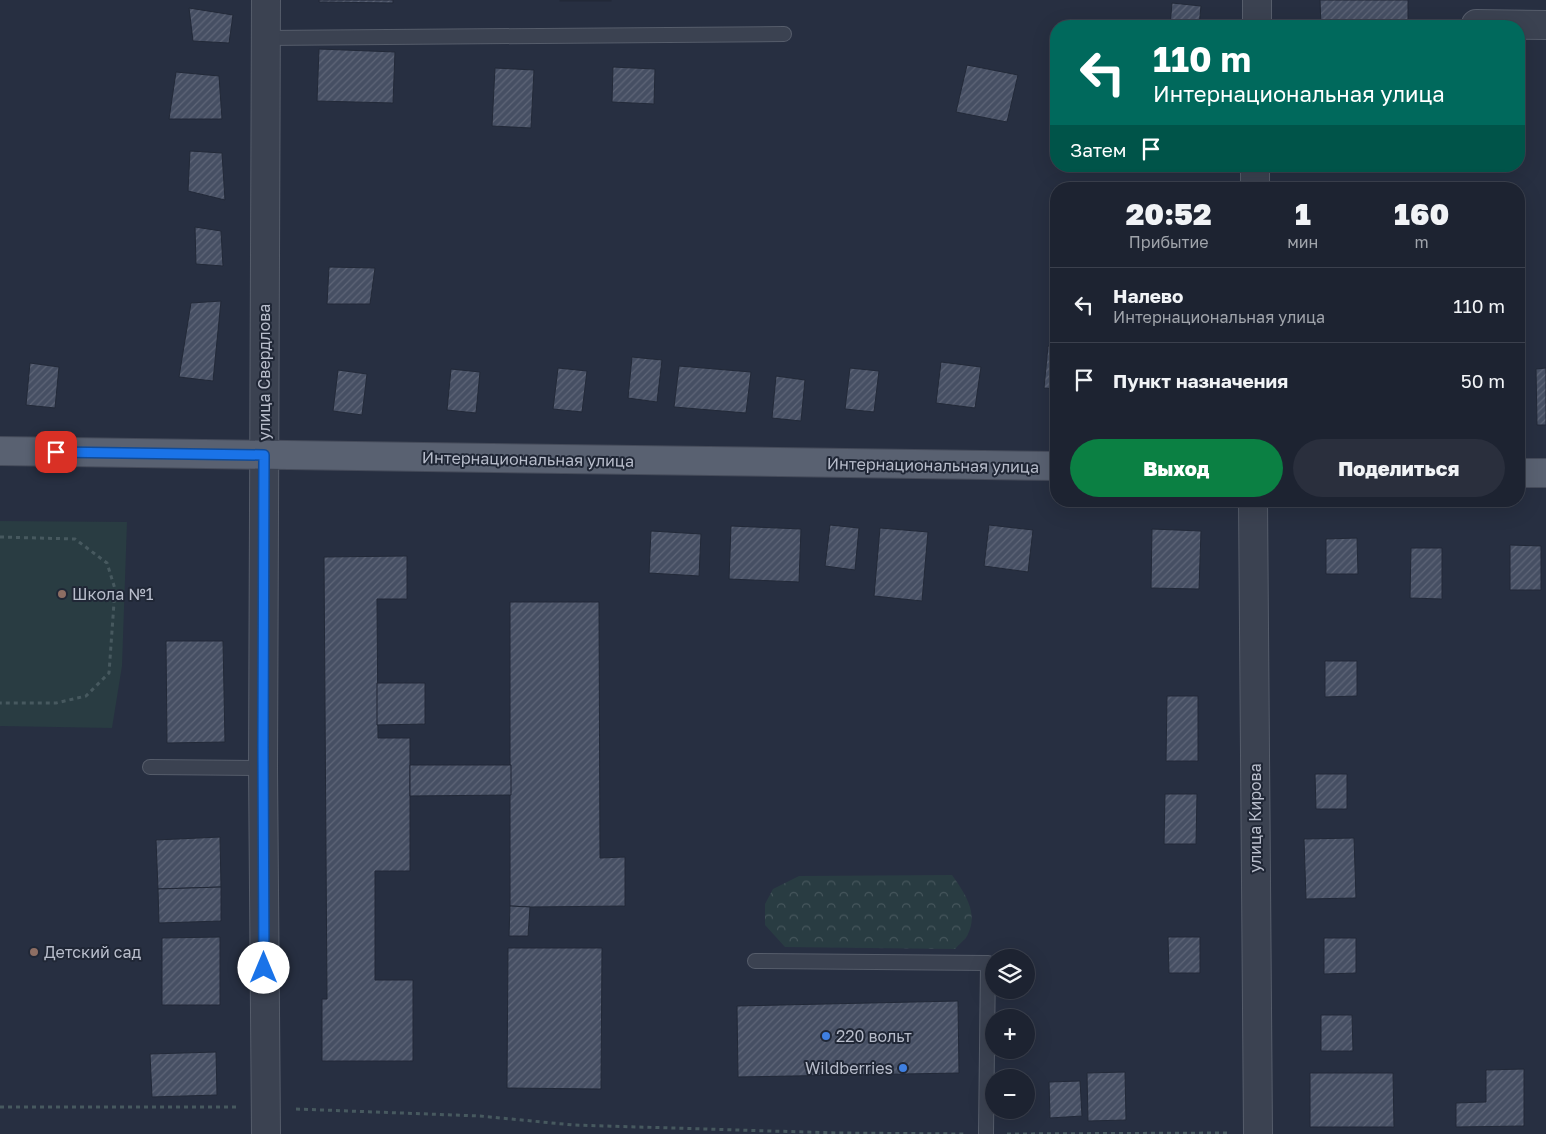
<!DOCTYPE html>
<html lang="ru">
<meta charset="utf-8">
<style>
:root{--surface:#1d2331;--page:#2a2f3d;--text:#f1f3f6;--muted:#a0a4ab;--line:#3b404d;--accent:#0b8043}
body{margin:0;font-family:"Golos Text",sans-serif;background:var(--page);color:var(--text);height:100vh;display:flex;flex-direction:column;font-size:19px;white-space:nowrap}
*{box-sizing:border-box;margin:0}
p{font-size:16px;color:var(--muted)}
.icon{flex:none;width:28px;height:28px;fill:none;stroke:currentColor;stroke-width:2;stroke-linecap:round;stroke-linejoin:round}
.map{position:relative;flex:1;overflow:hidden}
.details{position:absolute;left:1050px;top:182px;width:475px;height:325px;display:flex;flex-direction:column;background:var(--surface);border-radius:20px;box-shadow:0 5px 20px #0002,0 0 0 1px var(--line)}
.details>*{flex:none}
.banner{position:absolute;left:1050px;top:20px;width:475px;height:152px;border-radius:20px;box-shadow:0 5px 20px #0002,0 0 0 1px var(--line);background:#00695c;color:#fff;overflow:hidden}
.tools{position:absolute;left:985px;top:949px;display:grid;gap:10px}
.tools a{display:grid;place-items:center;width:50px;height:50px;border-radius:50%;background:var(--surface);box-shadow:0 5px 20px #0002,0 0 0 1px var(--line);font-size:25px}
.pin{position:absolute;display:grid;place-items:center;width:42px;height:42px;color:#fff;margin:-21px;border-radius:10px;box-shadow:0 2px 8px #0006}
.me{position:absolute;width:55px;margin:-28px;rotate:0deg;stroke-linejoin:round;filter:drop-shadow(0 0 4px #0008)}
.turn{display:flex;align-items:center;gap:18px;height:105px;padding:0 20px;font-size:22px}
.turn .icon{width:65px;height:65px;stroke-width:2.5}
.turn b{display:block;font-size:35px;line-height:42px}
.then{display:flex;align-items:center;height:48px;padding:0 20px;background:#0003;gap:10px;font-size:19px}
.eta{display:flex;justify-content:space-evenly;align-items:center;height:85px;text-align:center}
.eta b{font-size:30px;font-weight:800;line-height:35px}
.cta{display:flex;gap:10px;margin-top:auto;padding:10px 20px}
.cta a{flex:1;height:58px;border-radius:30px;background:var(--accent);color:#fff;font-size:20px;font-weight:800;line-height:58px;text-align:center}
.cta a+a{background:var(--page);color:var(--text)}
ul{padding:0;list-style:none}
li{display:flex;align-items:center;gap:15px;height:75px;padding:0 20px;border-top:1px solid var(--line)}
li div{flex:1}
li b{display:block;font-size:19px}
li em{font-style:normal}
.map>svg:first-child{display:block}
.grass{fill:#293c42}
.forest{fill:url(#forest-crowns)}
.building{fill:url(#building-hatch);stroke:#222938}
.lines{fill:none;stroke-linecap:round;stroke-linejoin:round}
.service-casing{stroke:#565d6b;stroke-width:16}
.minor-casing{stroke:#565d6b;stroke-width:30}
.primary-casing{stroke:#454b5a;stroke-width:30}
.path{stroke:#47595f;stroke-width:3;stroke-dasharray:4 4;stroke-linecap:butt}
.service{stroke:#3b4251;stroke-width:14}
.minor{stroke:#3b4251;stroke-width:28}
.primary{stroke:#596171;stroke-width:28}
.route-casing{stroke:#114b97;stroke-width:12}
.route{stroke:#1a73e8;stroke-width:9}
.education-dot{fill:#8d6e63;stroke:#202736;stroke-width:2}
.shop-dot{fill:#3f7fe0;stroke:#202736;stroke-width:2}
.labels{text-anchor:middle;stroke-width:4;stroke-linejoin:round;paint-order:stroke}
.street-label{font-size:16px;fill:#b8bdcb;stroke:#202736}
.poi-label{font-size:16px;fill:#b8bdcb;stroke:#202736;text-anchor:start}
</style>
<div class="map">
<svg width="1546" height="1134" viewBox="0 0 1546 1134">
<defs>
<pattern id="forest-crowns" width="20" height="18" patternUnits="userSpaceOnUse" patternTransform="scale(1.25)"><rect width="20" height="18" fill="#293c42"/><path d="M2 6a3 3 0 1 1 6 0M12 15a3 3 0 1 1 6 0" fill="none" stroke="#46565c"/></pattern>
<pattern id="building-hatch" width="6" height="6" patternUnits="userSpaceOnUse" patternTransform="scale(1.25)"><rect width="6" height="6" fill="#464f63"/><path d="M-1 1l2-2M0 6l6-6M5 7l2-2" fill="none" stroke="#5f6678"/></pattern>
</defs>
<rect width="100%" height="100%" fill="#272f41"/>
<path class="grass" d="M0,521l127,1 -5,144 -10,62 -112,-2z"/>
<path class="forest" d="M952,875c12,17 27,38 16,59 -2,5 -9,10 -13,15l-170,-2 -20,-22v-21l8,-15 26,-13z"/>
<g class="building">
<path d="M319,0h74v3l-74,-1z"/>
<rect x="560" y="0" width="51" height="1"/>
<path d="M1320,0h88v26h-87z"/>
<path d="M1172,3l29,3 -2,20h-29z"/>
<path d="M189,8l44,7 -4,28 -36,-2z"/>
<path d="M319,49l76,3 -2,51 -76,-2z"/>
<path d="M967,65l51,10 -11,47 -51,-10z"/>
<path d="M1519,66h2l1,48h-3z"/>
<path d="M613,67l42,2 -1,35 -42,-2z"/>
<path d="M495,68l39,2 -3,58 -39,-2z"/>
<path d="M176,72l43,4 3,43h-53z"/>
<path d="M190,151l32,2 3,47 -37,-9z"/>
<path d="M195,227l26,4 2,35 -27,-2z"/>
<path d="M329,267l46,1 -5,36h-43z"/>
<path d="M221,301l-8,80 -34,-4 12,-74z"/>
<path d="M1048,346l8,1v42l-12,-1z"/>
<path d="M632,357l30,3 -5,42 -29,-4z"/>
<path d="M941,362l40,5 -6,41 -39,-5z"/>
<path d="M30,363l29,4 -4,41 -29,-3z"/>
<path d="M679,366l72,6 -5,41 -72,-6z"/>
<path d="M558,368l29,3 -5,41 -29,-3z"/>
<path d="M850,368l29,3 -5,41 -29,-3z"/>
<path d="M1546,368v57h-9l-1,-56z"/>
<path d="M451,369l29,3 -4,41 -29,-3z"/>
<path d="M338,370l29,4 -5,41 -29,-4z"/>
<path d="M776,376l29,4 -4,41 -29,-3z"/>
<path d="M830,525l29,3 -4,42 -30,-4z"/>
<path d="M989,525l44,5 -5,42 -44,-6z"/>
<path d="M731,526l70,3 -2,53 -70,-3z"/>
<path d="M880,528l48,4 -6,69 -48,-5z"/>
<path d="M1152,529l49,2 -2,58 -48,-1z"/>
<path d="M651,531l50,3 -2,42 -50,-3z"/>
<path d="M1357,538l1,36h-32v-35z"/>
<path d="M1510,545l31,1v44h-31z"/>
<path d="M1411,548h31v51l-32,-1z"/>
<path d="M407,556v43h-30l1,139h32v133h-35v109h38v81h-91v-62h5l-3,-442z"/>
<path d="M510,602h89l1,256 25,-1v49l-95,1 -20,-1z"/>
<path d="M166,641h57l2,101 -58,1z"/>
<path d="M1325,661h32v35l-32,1z"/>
<path d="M377,683h48v41l-48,1z"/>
<path d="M1167,696h31v65h-32z"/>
<path d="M410,765h101v30l-101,1z"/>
<path d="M1315,774h32v35h-31z"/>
<path d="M1165,794h32l-1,50h-32z"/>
<path d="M220,837l1,50 -63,2 -2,-49z"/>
<path d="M1354,838l2,60 -50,1 -2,-60z"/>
<path d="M221,887v34l-62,2 -1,-34z"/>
<path d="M510,906l20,1 -2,29h-19z"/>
<path d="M220,937v68h-58v-67z"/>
<path d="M1168,937h32v36h-31z"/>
<path d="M1324,938h32v35l-32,1z"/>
<path d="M508,948h94l-1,141 -94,-1z"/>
<path d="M958,1001l1,72 -221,4 -1,-71z"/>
<path d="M1321,1015h31l1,36h-32z"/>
<path d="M216,1052l1,43 -65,2 -2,-43z"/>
<path d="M1524,1069v57l-68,1v-24l30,-1v-32z"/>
<path d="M1125,1072l1,48 -38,1 -1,-48z"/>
<path d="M1310,1073h83l1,54h-84z"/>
<path d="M1080,1081l2,35 -32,2 -1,-36z"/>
</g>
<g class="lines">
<g class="service-casing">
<g id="service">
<path d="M265,38l519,-4"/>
<path d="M150,767l113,1"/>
<path d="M755,961l233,2 -2,171"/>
</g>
</g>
<g class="minor-casing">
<g id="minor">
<path d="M266,0l-3,768 3,366"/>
<path d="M1476,24l70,1"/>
<path d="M1257,26v-26"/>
<path d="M1255,189v-23"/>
<path d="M1253,501l5,633"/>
</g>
</g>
<g class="primary-casing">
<g id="primary">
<path d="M0,451l1056,15"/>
<path d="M1519,473h27"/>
</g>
</g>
<g class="path">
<path d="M0,537l75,2 32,24 8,26 -6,84 -23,23 -30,7h-56"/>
<path d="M0,1107h237"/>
<path d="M296,1109l184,7 93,9 264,8 127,1"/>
<path d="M1007,1134l222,-1"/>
</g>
<use href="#service" class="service"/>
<use href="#minor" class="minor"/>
<use href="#primary" class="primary"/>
</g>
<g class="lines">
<g class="route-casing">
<path id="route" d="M56,452l208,3 -1,293 1,220"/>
</g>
<use href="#route" class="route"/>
</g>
<g class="education-dot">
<circle cx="62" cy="594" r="5"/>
<circle cx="34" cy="952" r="5"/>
</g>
<g class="shop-dot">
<circle cx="826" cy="1036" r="5"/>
<circle cx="903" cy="1068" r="5"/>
</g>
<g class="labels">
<g class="street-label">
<text transform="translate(264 372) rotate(-90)" y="6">улица Свердлова</text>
<text transform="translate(528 459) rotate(1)" y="6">Интернациональная улица</text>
<text transform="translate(933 465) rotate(1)" y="6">Интернациональная улица</text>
<text transform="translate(1255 818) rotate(-90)" y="6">улица Кирова</text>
</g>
<g class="poi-label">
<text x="72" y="600">Школа №1</text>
<text x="44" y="958">Детский сад</text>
<text x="836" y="1042">220 вольт</text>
<text x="893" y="1074" text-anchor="end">Wildberries</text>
</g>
</g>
</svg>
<div class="tools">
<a><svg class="icon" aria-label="layers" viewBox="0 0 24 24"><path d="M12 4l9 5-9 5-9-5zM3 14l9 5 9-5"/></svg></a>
<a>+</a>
<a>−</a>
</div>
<div class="pin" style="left:56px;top:452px;background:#d93025"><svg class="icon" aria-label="arrive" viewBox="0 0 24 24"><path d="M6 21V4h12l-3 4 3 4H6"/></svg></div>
<svg class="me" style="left:264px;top:968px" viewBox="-20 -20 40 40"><circle r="19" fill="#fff"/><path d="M0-13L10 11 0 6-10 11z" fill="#1a73e8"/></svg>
<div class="banner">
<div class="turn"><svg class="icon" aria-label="left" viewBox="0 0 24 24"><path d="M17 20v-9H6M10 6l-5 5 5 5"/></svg><div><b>110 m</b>Интернациональная улица</div></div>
<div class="then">Затем<svg class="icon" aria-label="arrive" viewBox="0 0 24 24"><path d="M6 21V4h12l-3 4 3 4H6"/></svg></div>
</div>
<section class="details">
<div class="eta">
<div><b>20:52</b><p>Прибытие</p></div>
<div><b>1</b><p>мин</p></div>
<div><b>160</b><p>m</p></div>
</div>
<ul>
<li><svg class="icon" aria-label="left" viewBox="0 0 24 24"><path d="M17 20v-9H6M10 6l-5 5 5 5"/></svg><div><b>Налево</b><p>Интернациональная улица</p></div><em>110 m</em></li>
<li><svg class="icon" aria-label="arrive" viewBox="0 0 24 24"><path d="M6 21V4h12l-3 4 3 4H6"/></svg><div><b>Пункт назначения</b></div><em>50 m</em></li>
</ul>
<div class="cta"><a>Выход</a><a>Поделиться</a></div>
</section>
</div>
